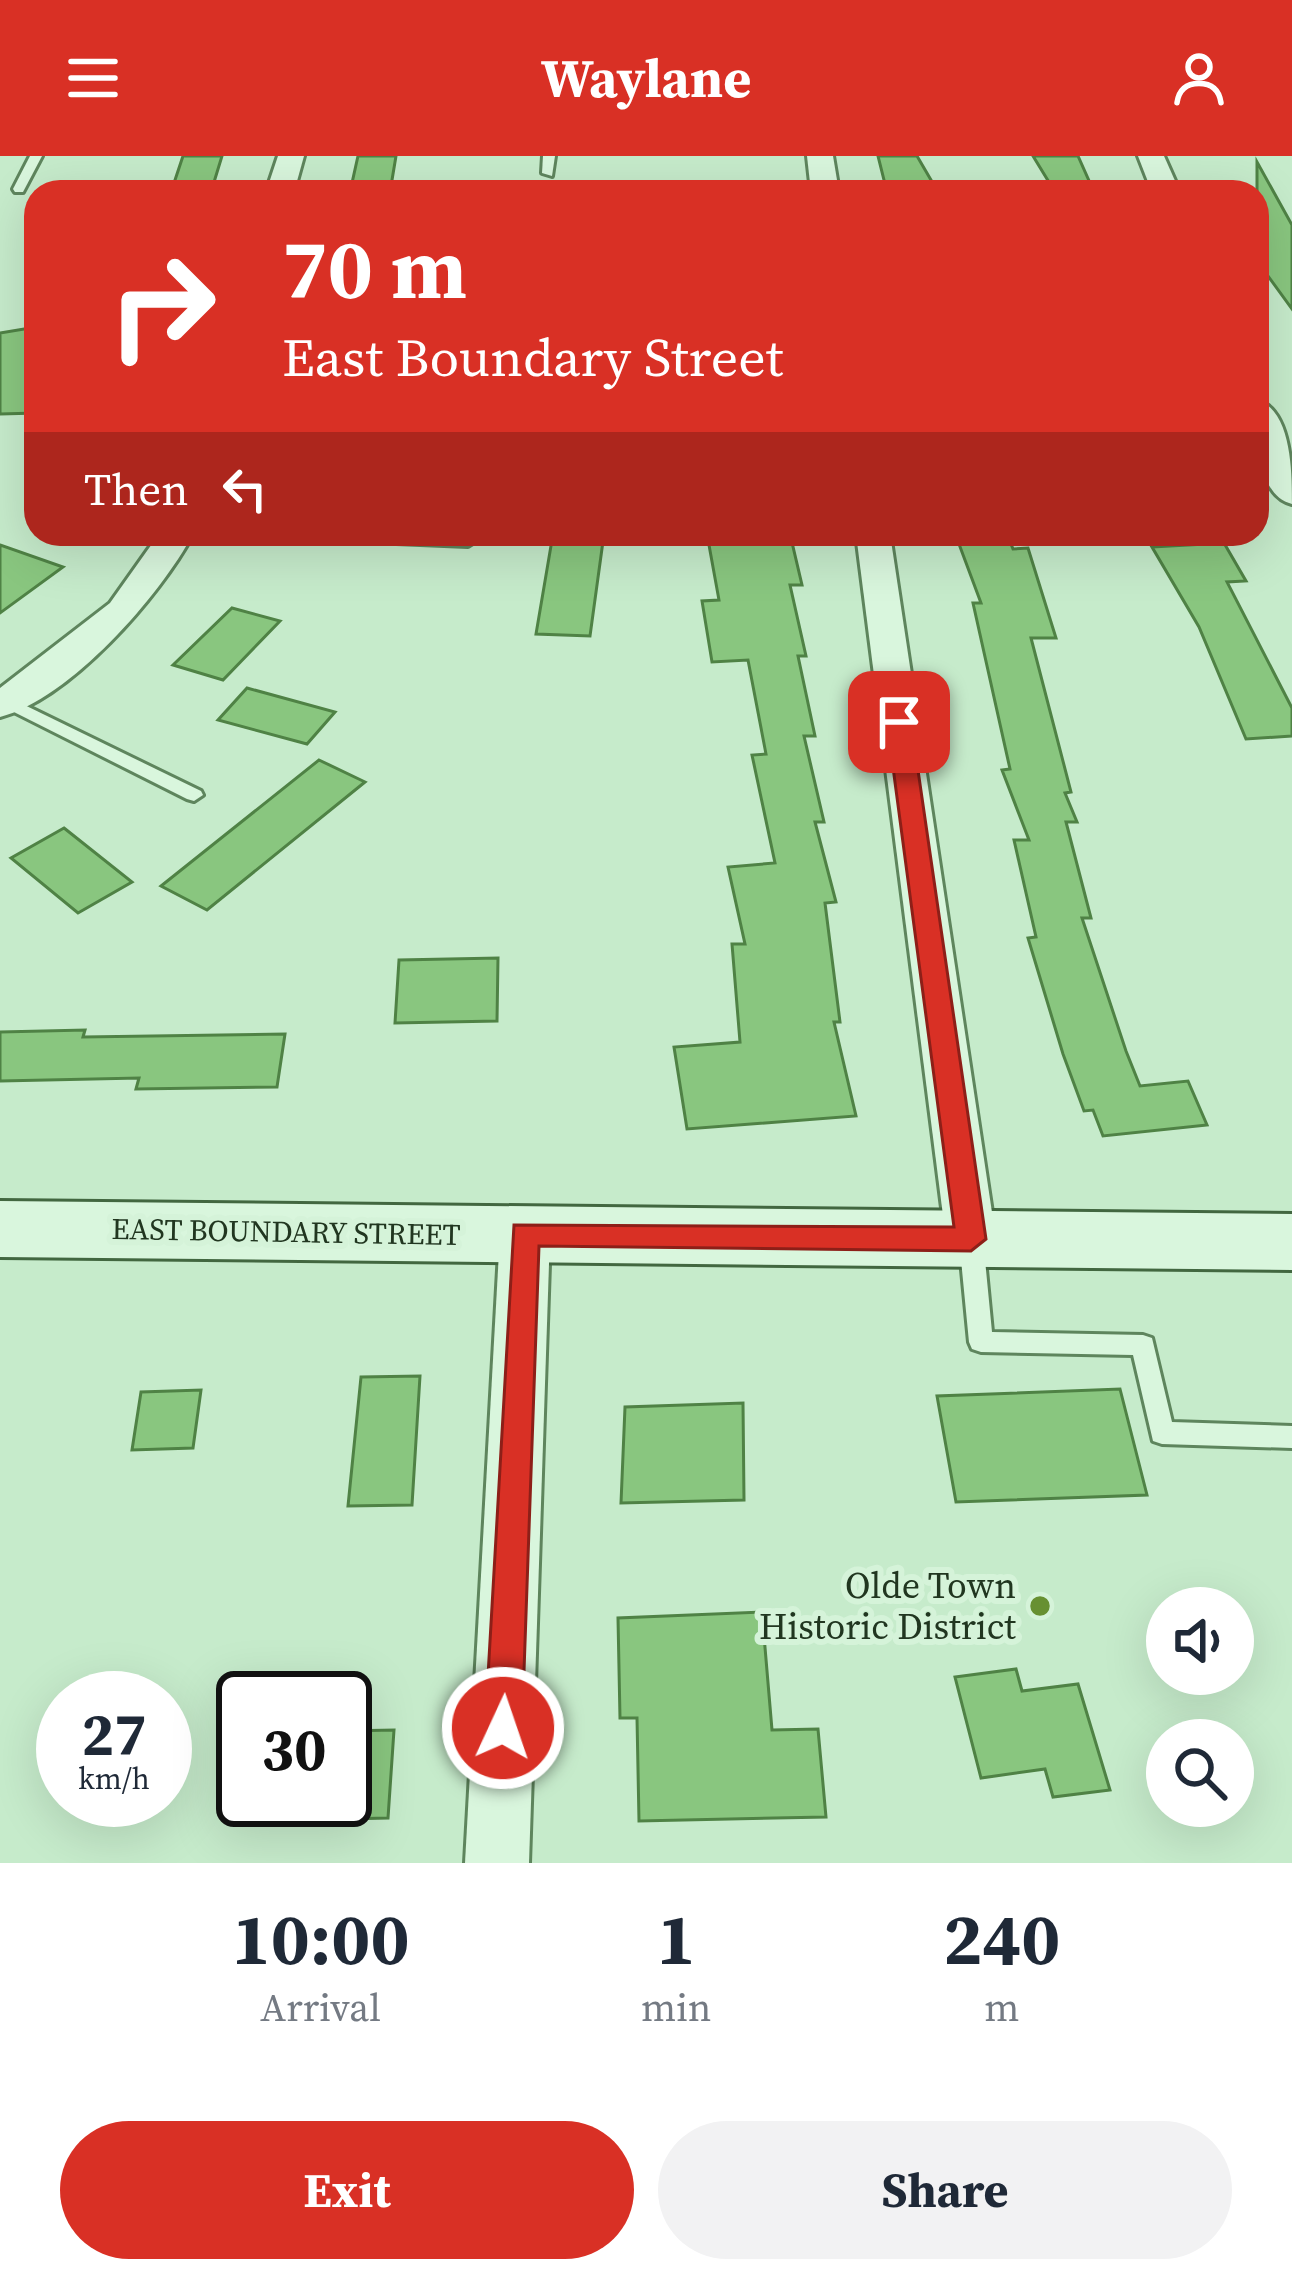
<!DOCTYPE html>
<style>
:root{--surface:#fff;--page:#f2f2f3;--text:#1f2937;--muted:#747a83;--accent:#d93025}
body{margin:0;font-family:"Source Serif 4",serif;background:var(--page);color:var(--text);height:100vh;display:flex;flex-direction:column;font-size:45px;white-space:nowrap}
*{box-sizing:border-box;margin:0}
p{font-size:39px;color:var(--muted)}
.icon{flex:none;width:66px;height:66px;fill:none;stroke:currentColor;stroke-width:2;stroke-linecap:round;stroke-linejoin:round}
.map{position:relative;height:1707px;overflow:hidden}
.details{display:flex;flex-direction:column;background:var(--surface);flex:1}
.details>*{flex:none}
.hud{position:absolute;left:24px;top:24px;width:1245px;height:366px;border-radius:36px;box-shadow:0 12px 48px #0002;background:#d93025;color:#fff;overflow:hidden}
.fabs{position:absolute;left:1146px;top:1431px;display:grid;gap:24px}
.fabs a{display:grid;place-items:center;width:108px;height:108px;border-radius:50%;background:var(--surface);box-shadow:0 12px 48px #0002;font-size:60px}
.speed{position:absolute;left:36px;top:1515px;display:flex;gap:24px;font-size:60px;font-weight:700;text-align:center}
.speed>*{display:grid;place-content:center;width:156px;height:156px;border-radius:50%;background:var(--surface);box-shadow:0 12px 48px #0002;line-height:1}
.speed small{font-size:30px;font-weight:400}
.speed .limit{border:6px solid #111;border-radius:18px;background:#fff;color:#111}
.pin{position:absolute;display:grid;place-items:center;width:102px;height:102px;color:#fff;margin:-51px;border-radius:24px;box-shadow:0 6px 18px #0006}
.me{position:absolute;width:132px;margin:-66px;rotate:3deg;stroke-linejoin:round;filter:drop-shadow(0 0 9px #0008)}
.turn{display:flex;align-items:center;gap:42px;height:252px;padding:0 60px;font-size:54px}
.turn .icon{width:156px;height:156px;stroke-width:2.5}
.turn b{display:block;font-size:84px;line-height:102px}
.then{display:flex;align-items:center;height:114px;padding:0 60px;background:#0003;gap:24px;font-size:45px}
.eta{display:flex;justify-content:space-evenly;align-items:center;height:204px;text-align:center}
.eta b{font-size:72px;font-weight:700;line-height:84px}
.primary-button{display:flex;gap:24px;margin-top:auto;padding:24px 60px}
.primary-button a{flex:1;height:138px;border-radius:72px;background:var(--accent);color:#fff;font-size:48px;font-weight:700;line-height:138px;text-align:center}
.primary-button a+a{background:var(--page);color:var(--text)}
header{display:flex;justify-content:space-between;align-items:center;height:156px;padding:0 60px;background:var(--accent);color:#fff;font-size:54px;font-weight:700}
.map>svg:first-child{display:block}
.building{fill:#89c67f;stroke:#4f8245;stroke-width:3}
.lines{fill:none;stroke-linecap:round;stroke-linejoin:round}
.service-casing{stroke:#5e855d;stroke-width:6}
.minor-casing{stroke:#5e855d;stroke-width:6}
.secondary-casing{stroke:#426740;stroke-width:6}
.service{fill:#d9f6dd;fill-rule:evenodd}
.minor{fill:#d9f6dd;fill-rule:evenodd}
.secondary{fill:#d9f6dd;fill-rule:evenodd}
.route{fill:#d93025;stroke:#8d1f18;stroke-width:3}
.poi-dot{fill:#679031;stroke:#d5f3d9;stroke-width:4.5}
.labels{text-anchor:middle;stroke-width:12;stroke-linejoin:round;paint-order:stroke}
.street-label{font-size:30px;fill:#213620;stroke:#d5f3d9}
.near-poi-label{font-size:36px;fill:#213620;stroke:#d5f3d9;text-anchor:end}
</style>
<header><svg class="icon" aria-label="menu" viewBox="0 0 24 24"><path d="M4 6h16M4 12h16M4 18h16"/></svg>Waylane<svg class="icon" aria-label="person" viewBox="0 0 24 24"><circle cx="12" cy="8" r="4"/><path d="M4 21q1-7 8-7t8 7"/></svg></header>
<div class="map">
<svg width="1292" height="1707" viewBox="0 0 1292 1707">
<rect width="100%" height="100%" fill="#c6ebcb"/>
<g class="building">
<path d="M183,0h39l-11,36h-40z"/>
<path d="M358,0h38l-6,36h-40z"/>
<path d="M878,0h39l21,36h-51z"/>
<path d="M1033,0h45l16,36h-39z"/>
<path d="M1257,6l35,63v84l-35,-48z"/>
<path d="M36,171v86l-36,1v-81z"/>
<path d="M553,378h51l-14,102 -54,-2z"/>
<path d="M707,378h83l12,51h-12l16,71h-8l17,80h-11l20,86h-9l21,80 -11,1 15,119h-6l22,94 -169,13 -13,-82 66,-5 -8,-98h13l-17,-77 47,-4 -23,-108 14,-1 -18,-94 -36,2 -10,-61 17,-1z"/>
<path d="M1007,378l6,15 15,-1 28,90h-25l40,154 -6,1 12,29h-11l25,96h-9l44,133 14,35 48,-5 19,44 -104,11 -10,-26 -9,1 -21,-57 -35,-116 8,-1 -22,-97h15l-27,-70 8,-1 -37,-166h8l-25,-67z"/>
<path d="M1224,387l22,38 -19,1 65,126v28l-46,3 -47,-112 -47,-80z"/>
<path d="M0,389l63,22 -63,46z"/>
<path d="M232,452l48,13 -57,59 -50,-15z"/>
<path d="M247,532l88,24 -28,32 -89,-24z"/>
<path d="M319,604l46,22 -158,128 -46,-24z"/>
<path d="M64,672l68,54 -54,31 -67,-55z"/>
<path d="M498,802l-1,63 -102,2 4,-63z"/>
<path d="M85,874l-2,7 202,-3 -8,53 -141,2 3,-11 -139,3v-49z"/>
<path d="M420,1220l-8,129 -64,1 13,-129z"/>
<path d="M1120,1233l27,106 -191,7 -19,-106z"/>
<path d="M201,1234l-8,58 -61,2 9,-58z"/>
<path d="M743,1247l1,97 -123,3 4,-96z"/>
<path d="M762,1456l10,118 46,-1 8,88 -187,4 -2,-103h-17l-2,-100z"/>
<path d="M1016,1513l6,22 56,-7 32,106 -57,7 -8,-28 -64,9 -26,-101z"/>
<path d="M394,1574l-6,88 -43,1v-88z"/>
</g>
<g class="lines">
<g class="service-casing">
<g id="service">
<path d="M30,0h12l-19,36h-8l-2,-3z"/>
<path d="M543,0h12l-3,20 -10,-3z"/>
<path d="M292,378c36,0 160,-8 184,7l-8,5 -168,-7z"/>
<path d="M6,540l195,95 2,4 -9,6 -7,-2 -187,-94v-8z"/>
<path d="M971,1074l8,2 4,7 9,93 151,3 9,3 20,84 120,4v22l-130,-4 -9,-3 -20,-86 -152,-3 -9,-3 -3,-7 -10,-103 4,-7z"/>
</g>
</g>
<g class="minor-casing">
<g id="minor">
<path d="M278,0h26l-10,36h-28z"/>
<path d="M807,0h26l6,36h-28z"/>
<path d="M1138,0h26l16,36h-28z"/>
<path d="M1257,244c35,10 35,74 35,104 -37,-9 -35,-73 -35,-104z"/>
<path d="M159,378h34c-33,62 -123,165 -193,183v-29l110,-85z"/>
<path d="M856,378h34l106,705 -7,14 -18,6 -18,-6 -7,-14z"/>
<path d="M525,1058l18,6 7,14 -21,629h-64l35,-629 7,-14z"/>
</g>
</g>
<g class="secondary-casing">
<path id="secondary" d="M0,1045l1292,13v56l-1292,-13z"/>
</g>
<use href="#service" class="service"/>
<use href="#minor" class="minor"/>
<use href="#secondary" class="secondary"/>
</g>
<path class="route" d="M899,559l12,7 75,517 -15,12 -432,-5 -17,482 -6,13 -13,5 -13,-5 -5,-13 29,-503 440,2 -67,-505z"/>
<circle class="poi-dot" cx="1040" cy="1450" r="12"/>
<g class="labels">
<g class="street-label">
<text transform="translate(286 1076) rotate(1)" y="10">EAST BOUNDARY STREET</text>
</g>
<g class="near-poi-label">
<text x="1016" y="1442">Olde Town<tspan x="1016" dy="41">Historic District</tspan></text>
</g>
</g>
</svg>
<div class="fabs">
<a><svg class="icon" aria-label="sound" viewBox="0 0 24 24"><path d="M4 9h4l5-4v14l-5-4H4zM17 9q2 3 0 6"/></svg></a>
<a><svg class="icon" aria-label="search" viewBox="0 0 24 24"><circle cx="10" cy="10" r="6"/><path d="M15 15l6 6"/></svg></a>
</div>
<div class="speed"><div>27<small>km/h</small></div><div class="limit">30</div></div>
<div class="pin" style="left:899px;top:566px;background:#d93025"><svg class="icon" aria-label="arrive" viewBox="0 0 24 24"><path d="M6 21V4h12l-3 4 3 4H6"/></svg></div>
<svg class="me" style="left:503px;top:1572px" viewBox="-20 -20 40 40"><circle r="17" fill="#d93025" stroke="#fff" stroke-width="3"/><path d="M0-11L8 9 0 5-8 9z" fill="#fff"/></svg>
<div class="hud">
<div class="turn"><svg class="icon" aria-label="right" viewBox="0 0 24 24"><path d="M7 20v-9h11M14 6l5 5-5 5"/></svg><div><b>70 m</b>East Boundary Street</div></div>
<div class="then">Then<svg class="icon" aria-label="left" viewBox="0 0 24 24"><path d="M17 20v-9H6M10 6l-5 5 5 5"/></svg></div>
</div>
</div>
<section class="details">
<div class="eta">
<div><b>10:00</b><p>Arrival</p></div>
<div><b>1</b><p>min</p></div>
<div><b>240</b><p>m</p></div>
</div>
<div class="primary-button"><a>Exit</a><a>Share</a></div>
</section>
